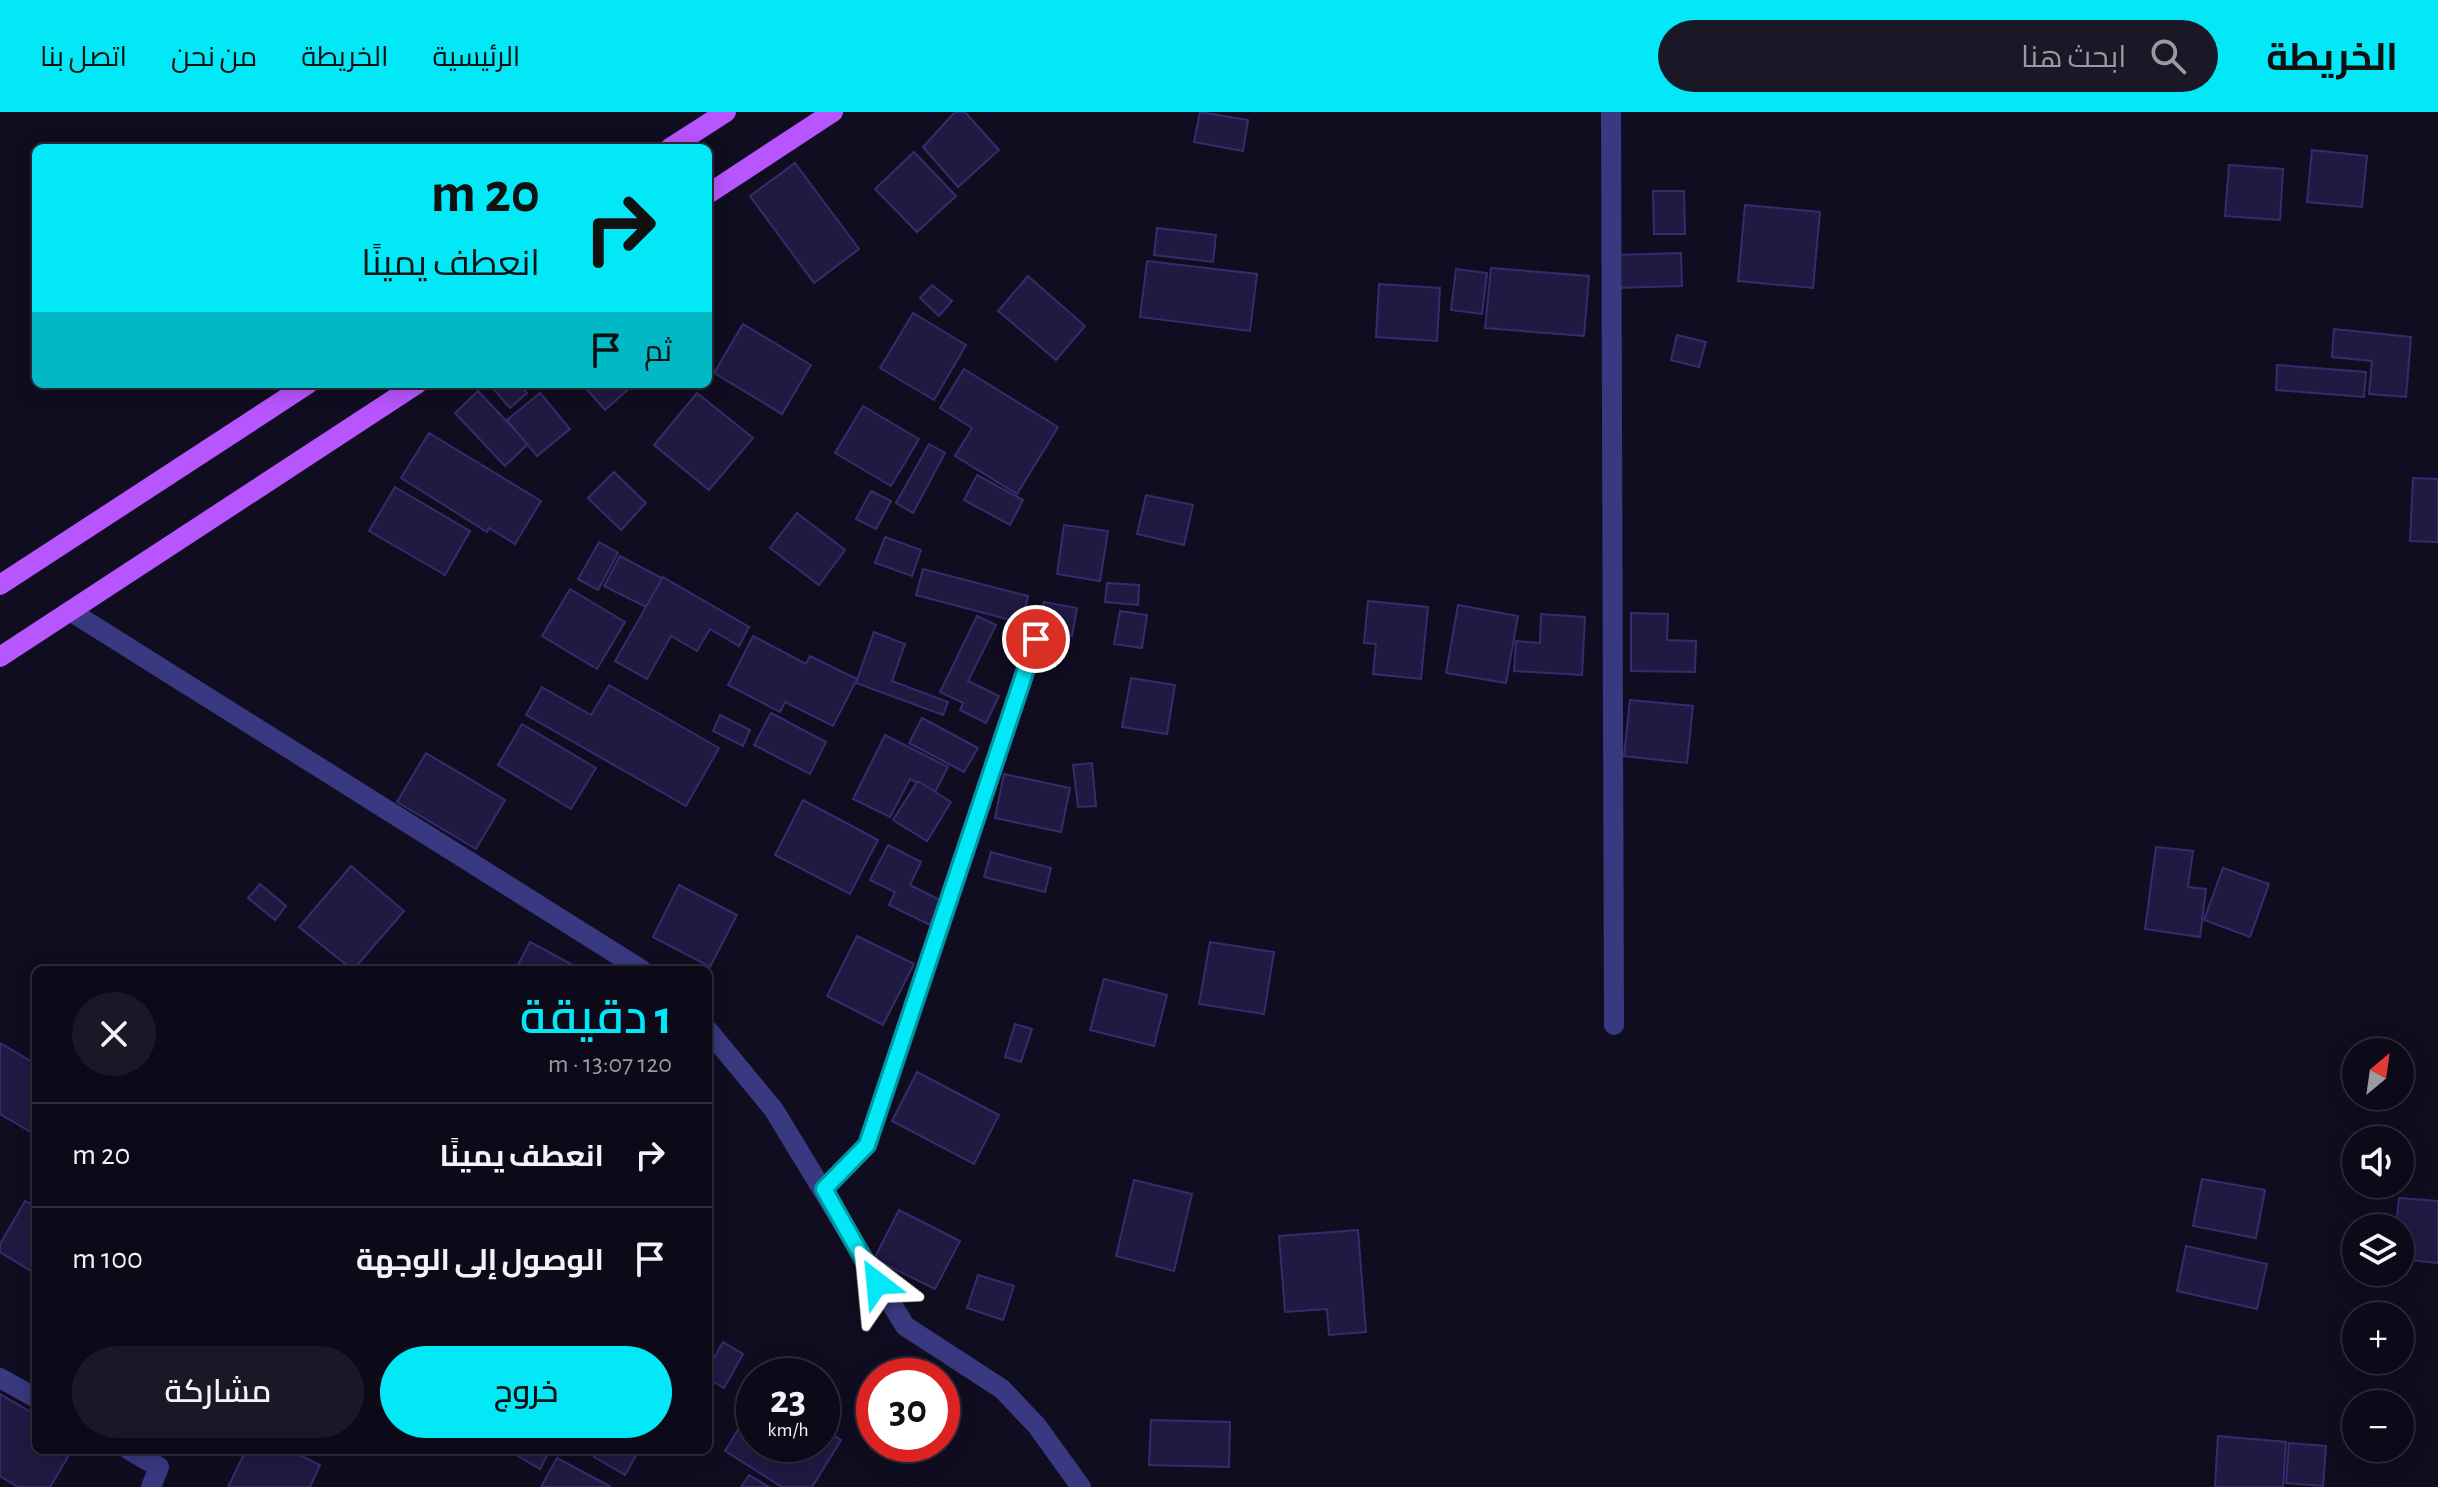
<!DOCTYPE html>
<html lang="ar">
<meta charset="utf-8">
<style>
:root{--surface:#0c0a19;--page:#1a1826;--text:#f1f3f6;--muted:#9a9aa2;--line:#2c2b38;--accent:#02e8f6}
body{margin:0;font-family:"Alegreya Sans",Cairo,sans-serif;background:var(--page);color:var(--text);direction:rtl;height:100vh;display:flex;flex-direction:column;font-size:30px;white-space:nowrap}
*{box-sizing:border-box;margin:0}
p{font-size:26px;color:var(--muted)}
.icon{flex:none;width:44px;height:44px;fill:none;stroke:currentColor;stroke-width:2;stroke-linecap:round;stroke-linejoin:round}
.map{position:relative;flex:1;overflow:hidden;direction:ltr}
.details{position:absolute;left:32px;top:854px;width:680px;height:488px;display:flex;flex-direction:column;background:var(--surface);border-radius:12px;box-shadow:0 4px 20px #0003,0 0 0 2px var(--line);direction:rtl}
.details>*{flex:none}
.banner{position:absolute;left:32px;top:32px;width:680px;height:244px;border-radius:12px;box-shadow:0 4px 20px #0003,0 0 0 2px var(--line);direction:rtl;background:#02e8f6;color:#111;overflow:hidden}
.needle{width:52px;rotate:29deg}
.buttons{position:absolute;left:2342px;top:926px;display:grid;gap:16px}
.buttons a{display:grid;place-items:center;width:72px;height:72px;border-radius:50%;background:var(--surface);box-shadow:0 4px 20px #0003,0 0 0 2px var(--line);font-size:40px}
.speed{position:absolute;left:736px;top:1246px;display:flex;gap:16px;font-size:40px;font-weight:700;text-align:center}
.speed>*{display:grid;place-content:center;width:104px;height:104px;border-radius:50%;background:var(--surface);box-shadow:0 4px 20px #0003,0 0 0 2px var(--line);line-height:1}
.speed small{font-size:20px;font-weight:400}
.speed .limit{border:12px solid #d22;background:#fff;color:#111}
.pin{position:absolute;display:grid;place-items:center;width:68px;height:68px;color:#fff;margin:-34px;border:4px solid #fff;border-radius:50%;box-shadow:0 2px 8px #0007}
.me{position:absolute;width:88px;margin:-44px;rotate:331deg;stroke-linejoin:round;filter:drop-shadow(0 0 6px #0008)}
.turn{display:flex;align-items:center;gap:28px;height:168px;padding:0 40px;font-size:36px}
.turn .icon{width:104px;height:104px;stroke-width:2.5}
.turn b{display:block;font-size:56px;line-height:68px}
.then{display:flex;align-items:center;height:76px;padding:0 40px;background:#0003;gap:16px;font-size:30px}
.round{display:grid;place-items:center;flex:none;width:84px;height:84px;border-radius:42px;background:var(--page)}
.head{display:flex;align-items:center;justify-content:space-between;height:136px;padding:0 40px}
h1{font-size:48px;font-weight:600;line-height:60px;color:var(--accent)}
.primary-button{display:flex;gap:16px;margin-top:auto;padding:16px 40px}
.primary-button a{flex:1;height:92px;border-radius:48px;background:var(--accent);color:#111;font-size:32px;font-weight:600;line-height:92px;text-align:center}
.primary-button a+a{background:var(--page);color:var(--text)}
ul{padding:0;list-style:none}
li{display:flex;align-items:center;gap:24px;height:104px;padding:0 40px;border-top:2px solid var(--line)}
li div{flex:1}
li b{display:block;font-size:30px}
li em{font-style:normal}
header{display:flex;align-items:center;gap:48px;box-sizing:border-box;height:112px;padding:0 40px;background:var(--accent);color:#111}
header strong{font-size:38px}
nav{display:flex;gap:44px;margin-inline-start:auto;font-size:28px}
.search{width:560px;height:72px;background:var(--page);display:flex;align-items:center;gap:20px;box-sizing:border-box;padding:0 28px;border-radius:44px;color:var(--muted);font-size:30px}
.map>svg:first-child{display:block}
.building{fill:#201942;stroke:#362c6d;stroke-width:2}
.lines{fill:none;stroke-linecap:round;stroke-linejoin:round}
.minor{stroke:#383980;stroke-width:20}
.major{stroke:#b755fe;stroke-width:20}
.route-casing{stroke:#0197a0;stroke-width:20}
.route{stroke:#02e8f6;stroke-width:14}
</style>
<header>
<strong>الخريطة</strong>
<div class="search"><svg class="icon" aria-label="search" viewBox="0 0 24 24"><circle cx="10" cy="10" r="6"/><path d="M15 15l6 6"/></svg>ابحث هنا</div>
<nav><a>الرئيسية</a><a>الخريطة</a><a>من نحن</a><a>اتصل بنا</a></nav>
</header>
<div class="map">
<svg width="2438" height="1375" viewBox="0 0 2438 1375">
<rect width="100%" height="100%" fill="#100d21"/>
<g class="building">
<path d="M955,0h10l34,38 -41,37 -35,-40z"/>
<path d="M1200,0l48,8 -5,31 -49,-9z"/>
<path d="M2312,38l55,6 -5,51 -55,-5z"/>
<path d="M914,40l42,44 -39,36 -42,-43z"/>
<path d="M795,51l64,86 -45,34 -64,-87z"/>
<path d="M2229,53l54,4 -3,51 -55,-4z"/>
<path d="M1653,79h31l1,43h-31z"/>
<path d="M1745,93l75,7 -7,76 -75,-7z"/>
<path d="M1157,116l59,7 -3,27 -59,-7z"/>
<path d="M1681,141l1,33 -67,2 -1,-33z"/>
<path d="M1147,149l110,13 -7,57 -110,-14z"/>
<path d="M1491,156l98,8 -5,60 -99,-8z"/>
<path d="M1456,157l31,4 -5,41 -31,-4z"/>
<path d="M1028,164l57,50 -29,34 -58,-49z"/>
<path d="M1379,172l61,4 -3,53 -61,-4z"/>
<path d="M932,173l20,16 -13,15 -19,-18z"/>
<path d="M913,201l53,32 -32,55 -54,-32z"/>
<path d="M743,212l68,41 -29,49 -68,-41z"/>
<path d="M2334,217l77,8 -5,60 -37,-3 3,-33 -40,-4z"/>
<path d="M1677,223l29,7 -7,25 -28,-7z"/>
<path d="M2277,253l89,7 -2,25 -88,-7z"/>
<path d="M964,257l94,58 -41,67 -62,-38 17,-28 -32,-20z"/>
<path d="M489,272h30l8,9 -17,15z"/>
<path d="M582,272h52l-29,26z"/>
<path d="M478,279l50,53 -23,22 -50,-53z"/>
<path d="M540,281l30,36 -33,27 -30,-36z"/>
<path d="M697,281l56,45 -44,52 -55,-45z"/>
<path d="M863,294l56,33 -28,47 -56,-33z"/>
<path d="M429,321l112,68 -26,43 -26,-16 -2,4 -86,-54z"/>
<path d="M929,332l16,9 -32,60 -17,-10z"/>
<path d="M614,360l32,31 -25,27 -33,-32z"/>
<path d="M977,363l46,25 -13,25 -46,-25z"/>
<path d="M2413,366l25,1v63l-28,-1z"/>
<path d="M395,375l75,44 -25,44 -76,-44z"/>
<path d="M871,379l20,10 -15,28 -20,-10z"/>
<path d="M1146,383l47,10 -9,40 -47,-11z"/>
<path d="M797,401l48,37 -26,35 -49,-37z"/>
<path d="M1064,413l44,6 -8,50 -43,-7z"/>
<path d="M885,425l36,13 -9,26 -37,-13z"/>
<path d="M599,430l19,11 -20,37 -20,-11z"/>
<path d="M620,444l43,23 -15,29 -44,-22z"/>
<path d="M923,457l105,27 -6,27 -106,-28z"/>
<path d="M663,465l86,50 -10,19 -29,-17 -13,22 -26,-15 -24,43 -32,-18z"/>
<path d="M1107,471l32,2 -1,20 -33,-3z"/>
<path d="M570,477l55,33 -28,47 -55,-33z"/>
<path d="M1368,489l60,6 -7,72 -48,-5 3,-30 -12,-1z"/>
<path d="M1044,490l33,6 -5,28 -33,-5z"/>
<path d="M1458,493l60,11 -12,67 -60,-10z"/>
<path d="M1120,499l27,4 -5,33 -28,-4z"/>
<path d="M1631,501l37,1 -1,26 29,1 -1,31 -64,-1z"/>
<path d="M1541,502l44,3 -3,58 -68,-4 2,-30 24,2z"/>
<path d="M977,504l19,9 -28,56 31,15 -13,27 -26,-13 3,-7 -23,-11z"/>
<path d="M874,520l31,12 -13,37 56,21 -5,13 -87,-32z"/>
<path d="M753,524l53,28 4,-8 47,23 -24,47 -48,-24 -5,10 -52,-27z"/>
<path d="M1131,566l44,7 -8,49 -45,-7z"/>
<path d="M609,573l110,63 -33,58 -160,-91 16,-28 49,28z"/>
<path d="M1630,588l63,6 -6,57 -63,-7z"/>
<path d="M771,601l55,29 -16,32 -56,-29z"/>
<path d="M720,603l30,15 -7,16 -30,-15z"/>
<path d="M922,606l56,30 -14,24 -55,-29z"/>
<path d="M522,612l74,44 -25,41 -73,-44z"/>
<path d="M885,623l63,32 -13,25 -25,-13 -20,38 -37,-18z"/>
<path d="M426,641l79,47 -29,49 -79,-47z"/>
<path d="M1092,651l4,43 -18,1 -5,-42z"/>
<path d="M1004,662l66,14 -9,44 -66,-14z"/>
<path d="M918,669l33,21 -24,39 -34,-21z"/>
<path d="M803,688l75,40 -28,54 -75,-39z"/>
<path d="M888,733l33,17 -11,23 32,16 -12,24 -41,-20 6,-13 -25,-12z"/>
<path d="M2156,735l37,4 -5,36 18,2 -6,48 -55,-8z"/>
<path d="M991,740l60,16 -6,24 -61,-15z"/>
<path d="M351,754l53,45 -51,59 -54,-43z"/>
<path d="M2223,756l46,16 -19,53 -46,-17z"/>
<path d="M260,772l26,22 -11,14 -27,-22z"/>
<path d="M679,773l58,30 -27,52 -57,-30z"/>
<path d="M857,824l57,28 -31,61 -56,-29z"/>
<path d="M530,830l52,28h-67z"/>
<path d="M1210,830l64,10 -10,62 -65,-10z"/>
<path d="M1104,867l63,16 -13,51 -64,-16z"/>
<path d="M1015,912l17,5 -11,33 -16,-5z"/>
<path d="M0,931l36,21v71l-36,-21z"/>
<path d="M917,960l82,43 -25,49 -82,-43z"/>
<path d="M2202,1067l63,11 -9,48 -63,-12z"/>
<path d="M1134,1068l58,14 -18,77 -58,-15z"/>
<path d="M2399,1086l39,3v62l-38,-4v-31h-4z"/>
<path d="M25,1089l11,6v67l-36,-22v-8z"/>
<path d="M899,1098l61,31 -25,48 -61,-30z"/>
<path d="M1358,1118l8,102 -37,3 -2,-26 -42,3 -6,-76z"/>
<path d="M2186,1134l81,18 -10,45 -80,-18z"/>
<path d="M978,1163l36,11 -11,34 -36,-12z"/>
<path d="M723,1230l20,12 -19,34 -16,-9v-10z"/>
<path d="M0,1282l36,21v35h36l-22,37h-32l-18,-11z"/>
<path d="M754,1292v40h68v-16l19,12 -29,47h-30l-57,-36z"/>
<path d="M1151,1308l79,2 -1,45 -80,-2z"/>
<path d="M2218,1324l68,6 -3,45h-68z"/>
<path d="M2289,1331l37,3 -3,40 -37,-3z"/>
<path d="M246,1338h43l31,15 -10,22h-82z"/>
<path d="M508,1338h42l-10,19z"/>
<path d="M598,1338h41l-14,25 -31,-18z"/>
<path d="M557,1346l54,29h-70z"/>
<path d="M749,1363l20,12h-28z"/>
</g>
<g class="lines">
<g class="minor">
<path d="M1611,0l3,913"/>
<path d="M70,499l572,359"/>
<path d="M708,918l66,80 131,216 97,63 35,37 44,61"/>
<path d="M824,1077l43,-44 169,-506"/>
<path d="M0,1266l36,20"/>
<path d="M129,1338l30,17 -8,20"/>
</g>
<g class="major">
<path d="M670,36l56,-36"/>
<path d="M708,82l125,-82"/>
<path d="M0,473l308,-201"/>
<path d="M0,545l417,-273"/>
</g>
</g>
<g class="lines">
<g class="route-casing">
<path id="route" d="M877,1171l-53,-94 43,-44 169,-506"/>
</g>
<use href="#route" class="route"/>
</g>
</svg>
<div class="buttons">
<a><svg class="needle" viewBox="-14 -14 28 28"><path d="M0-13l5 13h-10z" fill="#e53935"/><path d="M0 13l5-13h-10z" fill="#9a9aa2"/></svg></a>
<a><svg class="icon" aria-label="sound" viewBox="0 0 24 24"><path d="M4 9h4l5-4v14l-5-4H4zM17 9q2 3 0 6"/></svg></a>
<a><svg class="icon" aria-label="layers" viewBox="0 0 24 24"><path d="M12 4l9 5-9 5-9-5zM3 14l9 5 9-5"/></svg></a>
<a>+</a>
<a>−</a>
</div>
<div class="speed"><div>23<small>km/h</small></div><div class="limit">30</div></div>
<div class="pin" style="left:1036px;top:527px;background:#d93025"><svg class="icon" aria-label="arrive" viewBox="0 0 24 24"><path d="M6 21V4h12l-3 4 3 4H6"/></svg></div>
<svg class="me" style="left:877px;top:1171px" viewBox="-20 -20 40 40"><path d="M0-17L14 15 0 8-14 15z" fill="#02e8f6" stroke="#fff" stroke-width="4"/></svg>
<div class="banner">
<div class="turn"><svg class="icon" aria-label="right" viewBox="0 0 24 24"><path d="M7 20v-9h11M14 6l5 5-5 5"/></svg><div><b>20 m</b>انعطف يمينًا</div></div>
<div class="then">ثم<svg class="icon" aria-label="arrive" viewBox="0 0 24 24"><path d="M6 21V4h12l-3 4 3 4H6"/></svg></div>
</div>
<section class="details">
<div class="head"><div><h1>1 دقيقة</h1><p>120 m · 13:07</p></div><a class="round"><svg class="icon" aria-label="close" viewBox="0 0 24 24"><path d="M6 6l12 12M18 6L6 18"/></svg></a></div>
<ul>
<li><svg class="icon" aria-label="right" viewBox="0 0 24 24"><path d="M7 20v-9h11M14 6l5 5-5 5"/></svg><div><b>انعطف يمينًا</b></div><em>20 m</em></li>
<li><svg class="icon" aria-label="arrive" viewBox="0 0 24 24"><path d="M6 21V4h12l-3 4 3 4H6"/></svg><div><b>الوصول إلى الوجهة</b></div><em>100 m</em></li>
</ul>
<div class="primary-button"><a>خروج</a><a>مشاركة</a></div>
</section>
</div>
